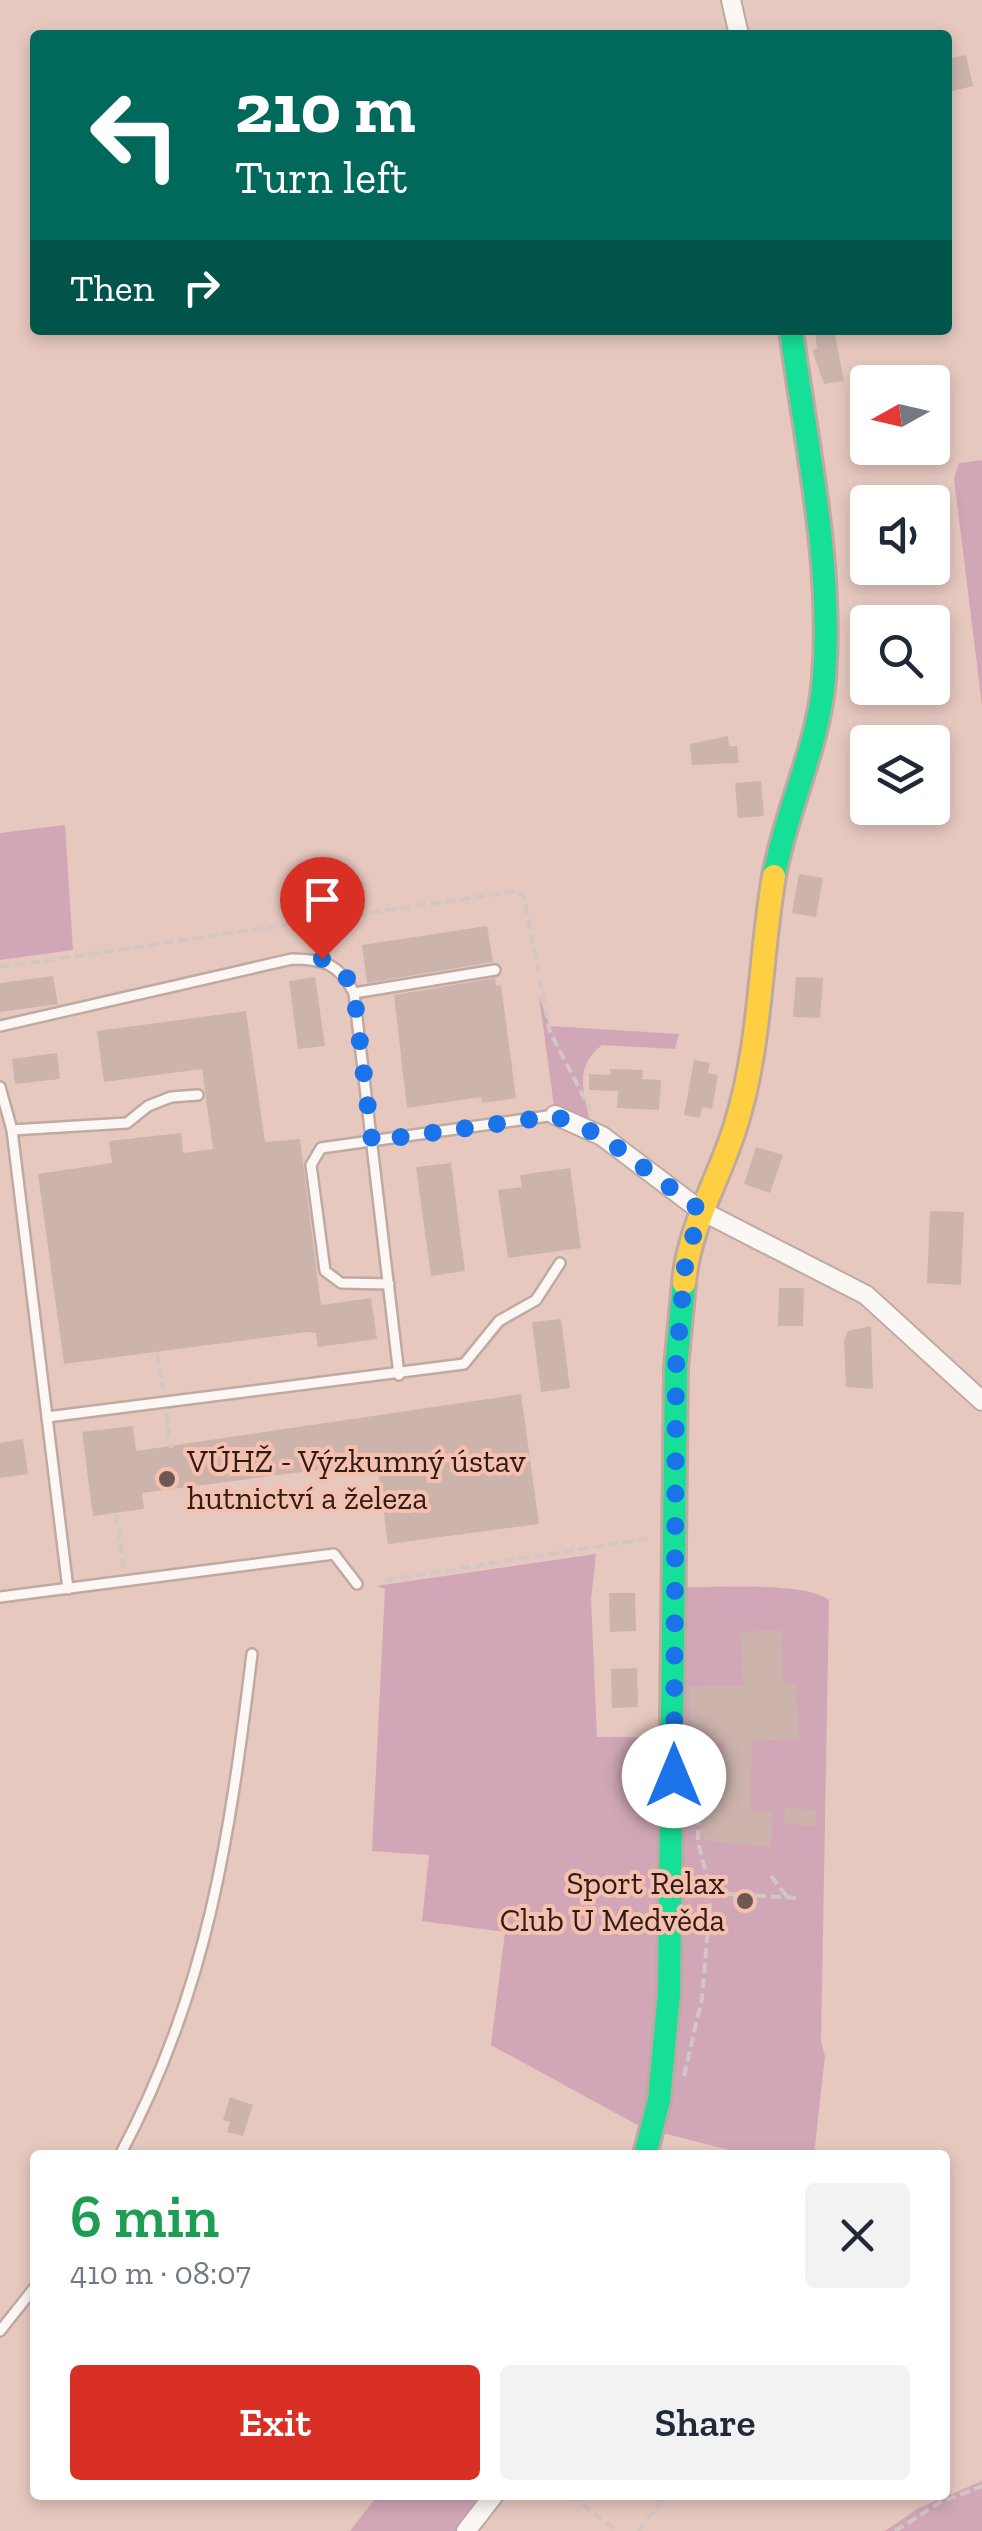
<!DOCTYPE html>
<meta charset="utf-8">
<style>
:root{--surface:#fff;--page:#f2f2f3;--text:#1f2937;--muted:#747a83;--accent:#d93025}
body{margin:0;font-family:"Zilla Slab",serif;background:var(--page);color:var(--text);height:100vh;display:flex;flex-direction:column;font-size:38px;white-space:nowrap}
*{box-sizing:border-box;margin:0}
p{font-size:32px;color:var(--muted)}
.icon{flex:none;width:55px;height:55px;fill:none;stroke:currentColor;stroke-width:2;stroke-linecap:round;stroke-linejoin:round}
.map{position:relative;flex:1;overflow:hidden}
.sheet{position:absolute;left:30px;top:2150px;width:920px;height:350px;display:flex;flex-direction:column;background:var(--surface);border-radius:10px;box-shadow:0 5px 15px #0003}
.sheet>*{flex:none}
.banner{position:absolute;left:30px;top:30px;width:922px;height:305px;border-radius:10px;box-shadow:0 5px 15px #0003;background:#00695c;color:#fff;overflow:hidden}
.needle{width:65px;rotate:262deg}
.buttons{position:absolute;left:850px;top:365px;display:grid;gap:20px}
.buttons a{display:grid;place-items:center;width:100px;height:100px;border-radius:10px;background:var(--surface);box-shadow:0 5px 15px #0003;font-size:50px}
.pin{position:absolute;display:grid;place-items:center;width:85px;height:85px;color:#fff;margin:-102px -42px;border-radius:50% 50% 50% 0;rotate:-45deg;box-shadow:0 0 10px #0007}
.pin .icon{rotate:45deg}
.me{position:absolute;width:110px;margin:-55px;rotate:0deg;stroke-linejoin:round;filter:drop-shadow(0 0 8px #0008)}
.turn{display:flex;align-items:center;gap:35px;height:210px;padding:0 40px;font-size:45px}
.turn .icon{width:130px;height:130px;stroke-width:2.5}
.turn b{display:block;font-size:70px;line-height:85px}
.then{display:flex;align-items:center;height:95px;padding:0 40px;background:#0003;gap:20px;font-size:38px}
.round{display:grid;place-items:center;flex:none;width:105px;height:105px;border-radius:10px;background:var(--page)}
.summary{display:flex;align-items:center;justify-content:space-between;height:170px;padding:0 40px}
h1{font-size:60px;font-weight:600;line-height:75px;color:#1e9e55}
.cta{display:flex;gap:20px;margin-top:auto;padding:20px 40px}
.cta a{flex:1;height:115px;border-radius:10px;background:var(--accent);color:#fff;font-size:40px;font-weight:600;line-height:115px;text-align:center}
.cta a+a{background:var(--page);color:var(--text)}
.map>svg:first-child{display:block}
.green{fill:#d1a7b7}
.building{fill:#ccb4ad}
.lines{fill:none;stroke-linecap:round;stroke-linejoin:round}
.lane-casing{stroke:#c0a9a1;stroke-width:14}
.street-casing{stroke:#c0a9a1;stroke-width:22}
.fast-casing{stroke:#c0a9a1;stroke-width:28}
.slow-casing{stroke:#c0a9a1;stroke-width:28}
.path{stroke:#d1c8c5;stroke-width:4;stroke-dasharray:10 5;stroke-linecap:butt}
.lane{stroke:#fbf7f5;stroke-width:9}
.street{stroke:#fbf7f5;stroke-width:18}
.fast{stroke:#16e098;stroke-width:22}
.slow{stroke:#ffcf43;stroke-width:22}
.route{stroke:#1a73e8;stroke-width:18;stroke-dasharray:0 32.4}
.poi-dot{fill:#6f5851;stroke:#f6c0af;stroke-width:4}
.labels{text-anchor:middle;stroke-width:8;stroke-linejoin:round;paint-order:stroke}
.poi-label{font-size:32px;fill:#2f1c16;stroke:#f6c0af;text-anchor:start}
</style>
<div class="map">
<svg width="982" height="2531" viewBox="0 0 982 2531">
<rect width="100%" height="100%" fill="#e6c8bf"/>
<g class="green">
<path d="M982,460v245l-28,-226 5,-16z"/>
<path d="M65,825l8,125 -73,10v-127z"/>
<path d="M539,996l11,30 129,8 -4,15 -73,-4c-29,23 -18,45 -12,78l-36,-17z"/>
<path d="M596,1554l-5,45 6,138h66l-9,311 -13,79 -150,-82 14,-113 -83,-11 7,-66 -57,-4 13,-262 -9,-3z"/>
<path d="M681,1587c33,1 123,-6 148,13l-8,442 4,14 -11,99h-65l-94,-24z"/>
<path d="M982,2481v50h-97l32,-22z"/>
<path d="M378,2495h88l11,7 -22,29h-105z"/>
</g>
<g class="building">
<path d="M966,55l7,31 -25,6v-33z"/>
<path d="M815,330h19l10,51 -20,3 -12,-34 5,-1z"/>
<path d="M728,736l1,10h8l2,17 -47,2 -2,-21z"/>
<path d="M761,781l3,35 -26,2 -3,-35z"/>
<path d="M799,874l24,4 -7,39 -24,-4z"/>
<path d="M487,926l6,36 -126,21 -5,-38z"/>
<path d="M53,976l5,28 -58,8v-29z"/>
<path d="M315,977l10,69 -27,3 -9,-68z"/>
<path d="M796,977l27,1 -3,40 -27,-1z"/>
<path d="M495,978l1,8 5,-1 15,113 -34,5 -1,-6 -74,11 -13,-113z"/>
<path d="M246,1011l19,131 35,-3 21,166 50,-7 6,41 -59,8 -2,-14 -9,-1 -243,32 -26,-190 74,-11 -3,-22 72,-8 2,20 30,-4 -11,-80 -98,13 -7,-51z"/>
<path d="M57,1053l3,26 -45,5 -3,-25z"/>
<path d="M694,1060l16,3 -2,10 10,2 -6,34 -10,-2 -2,11 -16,-3z"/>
<path d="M610,1069l33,1 -1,9 19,1 -2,30 -42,-2 1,-17 -29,-1v-16l21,1z"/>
<path d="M756,1147l27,8 -13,38 -26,-9z"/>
<path d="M451,1163l14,108 -34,5 -15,-109z"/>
<path d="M570,1168l11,80 -73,10 -10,-68 24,-3 -2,-12z"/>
<path d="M930,1211l34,1 -3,73 -34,-2z"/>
<path d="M779,1288h25l-1,38h-25z"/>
<path d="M561,1319l9,69 -29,4 -9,-70z"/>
<path d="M871,1326l2,63 -27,-2 -2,-47 4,-9z"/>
<path d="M521,1394l18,130 -151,20 -11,-82 -235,31 2,16 -51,7 -11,-84 51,-6 3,25z"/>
<path d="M23,1439l5,35 -28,4v-35z"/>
<path d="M609,1593h26l1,38 -26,1z"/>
<path d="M781,1630l2,53h13l3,56 -47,2 -2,70 22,1 -1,35 -67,-7v-7h-4v-30l21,1 3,-62 -33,1 -2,-56 54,-2 -3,-53z"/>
<path d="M637,1668l1,39 -26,1 -1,-39z"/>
<path d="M785,1808l31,2 -1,16 -31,-2z"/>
<path d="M230,2097l23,8 -10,31 -16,-4 3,-10 -7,-2z"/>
</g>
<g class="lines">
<g class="lane-casing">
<g id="lane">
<path d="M354,993l141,-23"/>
<path d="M0,1026l292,-67c32,0 47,5 62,34l45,382"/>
<path d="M0,1087l12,43 56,459"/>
<path d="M12,1130l115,-7 21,-17 23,-9 27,-2"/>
<path d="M389,1284l-48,-1 -16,-12 -14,-106 10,-17 234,-33"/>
<path d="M47,1417l417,-53 35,-43 37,-21 24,-37"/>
<path d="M0,1597l334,-43 23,30"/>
<path d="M120,2155c88,-164 110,-320 132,-501"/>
<path d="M0,2331l35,-44"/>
</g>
</g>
<g class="street-casing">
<g id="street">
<path d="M731,0l8,35"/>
<path d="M555,1115l47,21 98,74 166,85 116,106"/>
<path d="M466,2531l28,-36"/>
</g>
</g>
<g class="fast-casing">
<g id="fast">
<path d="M774,876c12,-67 45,-130 50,-198 9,-115 -18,-234 -33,-348"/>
<path d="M645,2155l14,-55 10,-107 7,-626 8,-84"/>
</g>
</g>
<g class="slow-casing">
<path id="slow" d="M684,1283c5,-59 37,-106 53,-162 24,-79 23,-163 37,-245"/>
</g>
<g class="path">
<path d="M0,967l517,-76 7,6 26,135 41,79"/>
<path d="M157,1353l6,36"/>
<path d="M166,1413l5,35"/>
<path d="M116,1514l8,53"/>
<path d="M386,1580l267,-42"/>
<path d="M771,1876l17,22"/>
<path d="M711,1893l88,5"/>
<path d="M684,2076l18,-78 9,-105 -13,-51v-38h-5"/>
<path d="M570,2495l47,36"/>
<path d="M638,2531l29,-36"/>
<path d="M895,2531l44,-28 43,-17"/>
</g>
<use href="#lane" class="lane"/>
<use href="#street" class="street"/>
<use href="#fast" class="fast"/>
<use href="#slow" class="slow"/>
</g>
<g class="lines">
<path class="route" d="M322,959l22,13 10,21 18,148 183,-25 47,20 98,74 -15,57 -9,99 -2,410"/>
</g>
<g class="poi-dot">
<circle cx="167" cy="1479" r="10"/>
<circle cx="745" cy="1901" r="10"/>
</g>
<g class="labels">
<g class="poi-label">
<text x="187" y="1472">VÚHŽ - Výzkumný ústav<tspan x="187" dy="37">hutnictví a železa</tspan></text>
<text x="725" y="1894" text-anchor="end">Sport Relax<tspan x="725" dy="37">Club U Medvěda</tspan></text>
</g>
</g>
</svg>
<div class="buttons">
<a><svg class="needle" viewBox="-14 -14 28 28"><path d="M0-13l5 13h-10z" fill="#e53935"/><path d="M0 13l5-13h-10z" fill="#747a83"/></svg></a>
<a><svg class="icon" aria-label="sound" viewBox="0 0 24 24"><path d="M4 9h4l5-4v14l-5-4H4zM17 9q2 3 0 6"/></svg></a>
<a><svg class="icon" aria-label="search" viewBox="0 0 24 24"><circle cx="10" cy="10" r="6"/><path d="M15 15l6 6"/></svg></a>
<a><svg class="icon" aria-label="layers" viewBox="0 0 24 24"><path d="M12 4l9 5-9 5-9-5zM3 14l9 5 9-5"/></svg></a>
</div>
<div class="pin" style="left:322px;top:959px;background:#d93025"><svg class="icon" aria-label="arrive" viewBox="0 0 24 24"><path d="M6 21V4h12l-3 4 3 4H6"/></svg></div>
<svg class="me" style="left:674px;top:1776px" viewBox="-20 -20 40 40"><circle r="19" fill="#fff"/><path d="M0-13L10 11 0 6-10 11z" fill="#1a73e8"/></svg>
<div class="banner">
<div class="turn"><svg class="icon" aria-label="left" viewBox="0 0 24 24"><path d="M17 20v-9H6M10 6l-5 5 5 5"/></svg><div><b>210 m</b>Turn left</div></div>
<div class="then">Then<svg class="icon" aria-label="right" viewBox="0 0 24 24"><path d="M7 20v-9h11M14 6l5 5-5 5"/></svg></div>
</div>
<section class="sheet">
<div class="summary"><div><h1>6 min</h1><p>410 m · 08:07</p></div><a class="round"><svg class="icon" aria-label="close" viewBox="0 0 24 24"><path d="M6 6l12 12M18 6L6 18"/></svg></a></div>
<div class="cta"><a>Exit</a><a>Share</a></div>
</section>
</div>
